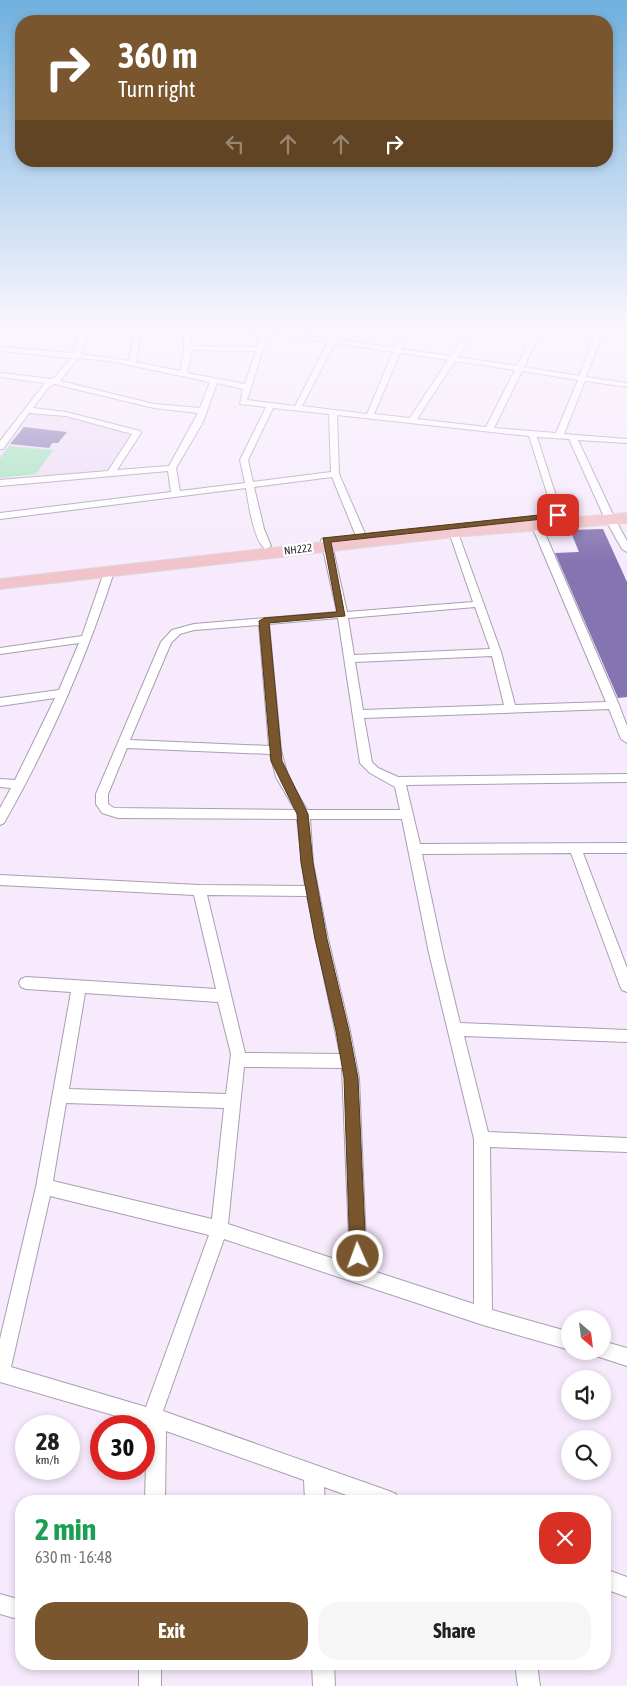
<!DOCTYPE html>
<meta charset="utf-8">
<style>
:root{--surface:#fff;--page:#f6f6f6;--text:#202124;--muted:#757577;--accent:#79562e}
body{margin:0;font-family:"Asap Condensed",sans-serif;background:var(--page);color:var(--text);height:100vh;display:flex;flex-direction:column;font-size:19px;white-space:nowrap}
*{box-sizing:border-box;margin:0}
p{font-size:16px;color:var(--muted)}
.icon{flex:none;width:28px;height:28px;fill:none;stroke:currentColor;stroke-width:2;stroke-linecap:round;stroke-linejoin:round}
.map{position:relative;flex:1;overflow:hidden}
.panel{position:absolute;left:15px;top:1495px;width:596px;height:175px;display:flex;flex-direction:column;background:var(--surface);border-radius:20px;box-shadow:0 2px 8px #0003}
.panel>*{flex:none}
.banner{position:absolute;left:15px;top:15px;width:598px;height:152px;border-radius:20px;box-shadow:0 2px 8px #0003;background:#79562e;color:#fff;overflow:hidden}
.needle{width:32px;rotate:152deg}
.fabs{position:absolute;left:561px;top:1310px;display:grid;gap:10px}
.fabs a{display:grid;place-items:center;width:50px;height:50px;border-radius:50%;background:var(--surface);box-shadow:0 2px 8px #0003;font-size:25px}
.speed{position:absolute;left:15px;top:1415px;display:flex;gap:10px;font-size:25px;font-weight:700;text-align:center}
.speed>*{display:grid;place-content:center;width:65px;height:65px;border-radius:50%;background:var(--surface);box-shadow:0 2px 8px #0003;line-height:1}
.speed small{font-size:12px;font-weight:400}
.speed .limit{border:8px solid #d22;background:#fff;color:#111}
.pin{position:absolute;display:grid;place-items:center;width:42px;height:42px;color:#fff;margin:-21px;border-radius:10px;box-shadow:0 2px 8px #0006}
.me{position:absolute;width:55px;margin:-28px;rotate:358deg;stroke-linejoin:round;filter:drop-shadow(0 0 4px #0008)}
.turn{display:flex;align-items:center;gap:18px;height:105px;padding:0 20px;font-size:22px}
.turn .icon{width:65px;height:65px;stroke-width:2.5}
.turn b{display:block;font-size:35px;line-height:42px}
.lanes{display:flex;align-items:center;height:48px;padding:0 20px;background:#0003;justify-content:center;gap:25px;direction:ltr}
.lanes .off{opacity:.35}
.round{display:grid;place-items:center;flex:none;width:52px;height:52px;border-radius:20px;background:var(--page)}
.headline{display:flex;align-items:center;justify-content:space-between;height:85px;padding:0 20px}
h1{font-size:30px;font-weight:700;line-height:38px;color:#1e9e55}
.action{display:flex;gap:10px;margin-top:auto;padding:10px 20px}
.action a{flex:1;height:58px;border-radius:20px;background:var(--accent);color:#fff;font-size:20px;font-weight:700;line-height:58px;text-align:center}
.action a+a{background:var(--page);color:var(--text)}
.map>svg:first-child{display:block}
.built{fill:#edddf6}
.green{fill:#a1e1b9}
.building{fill:#8474b1}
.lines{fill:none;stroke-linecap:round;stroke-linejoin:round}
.street-casing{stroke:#a99fb0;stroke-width:2}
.highway-casing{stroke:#dad9da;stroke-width:2}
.street{fill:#fff;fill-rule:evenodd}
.highway{fill:#f2c3ca;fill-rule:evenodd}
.route{fill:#79562e;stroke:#4f381e}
.labels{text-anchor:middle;stroke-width:4.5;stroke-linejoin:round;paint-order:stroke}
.far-street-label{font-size:11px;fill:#312d34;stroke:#fff}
</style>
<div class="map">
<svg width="627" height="1686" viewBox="0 0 627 1686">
<rect width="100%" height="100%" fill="#f6eafc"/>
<path class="built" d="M29,413l44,5 57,17 -22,35 -108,10v-27z"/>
<path class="green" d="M9,446l44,4 -17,24 -36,4v-20z"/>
<g class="building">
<path d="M24,427l43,5 -9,11h-6l-3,5 -39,-4z"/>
<path d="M603,529l24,53v115l-9,1 -63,-145 24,-1 -9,-22z"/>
</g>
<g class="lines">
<g class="street-casing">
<g id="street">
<path d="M79,327h6v14l-5,13 49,7 7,-34h6l-6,35 44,9 4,-21v-23h6l1,19 66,1 5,-14 -60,-4 -3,-2 64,2 7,-2v2l60,10 6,-12h7l-6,12 58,9 8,-21h7l-9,22 50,7 19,-29h7l-19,30 59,9 19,-39h7l-19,40 55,9 19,-49h7l-19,50 41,6v4l-42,-6 -21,53 63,5v4l-49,-3 37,79 12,22v11l-5,-3 -17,-30 -36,-80 -32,-2 25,78 -4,3 -4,-3 -25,-79 -192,-21 2,59 27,62 -2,2 -3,1 -5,-3 -24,-59 -78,10 10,42 7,17 -5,3c-12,-5 -18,-48 -20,-61l-246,31v-6l171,-21 -3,-21 -168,15v-6l108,-9 24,-37 -66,-18 -37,-3 -26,36h-3v-8l45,-58 -45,-6v-4l52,6 4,-3 15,-18 -71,-7v-4l73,6 4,-12zM268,333l60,9 -33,64 -48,-6zM335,343l58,9 -26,62 -65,-8zM192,350l64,1 -11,33 -58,-11zM400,353l48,7 -38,58 -36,-4zM78,358l32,3 100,21 -10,26 -46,-4 -94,-23zM455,361l60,9 -29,57 -69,-8zM522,371l56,9 -22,53 -62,-5zM217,383l26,6 -3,15 26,3 -26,53 5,23 -65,8 -4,-23 27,-46zM54,384l100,24 44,5 -29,53 -52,4 24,-37 -1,-2 -74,-19 -33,-4 15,-20zM273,408l56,6 2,58 -78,10 -5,-22z"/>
<path d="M614,327h13v3z"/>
<path d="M536,521l5,3 78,181 8,21v17l-6,-4 -12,-30 -245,9 8,44 6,6 20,9 229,-3v8l-221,3 14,59 207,-1v10h-44l44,115v24l-5,-2 -2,-4 -49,-133 -149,1 21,99 17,70 167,7v12l-163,-6 24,96 139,6v14l-137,-5 2,163 78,22v18l-87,-25 -259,-86 -61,172 226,80 7,3 3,7h-36l-39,-14 1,14h-20l-1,-21 -138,-49 -1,70h-20l2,-76 -147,-43v-43l36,-152 35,-195 -45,-3 -5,-2 -2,-4 2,-4 5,-2 190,12 -22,-94 -194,-10v-10l199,10 106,1 -8,-67 -179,-1 -16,-5 -6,-9v-10l65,-152 11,-12 22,-6 143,-12 -16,-72 2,-2h6l2,2 16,72 126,-10 -24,-70 8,-2 44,122 14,53 91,-3 -75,-178zM475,607l15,42 -136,6 -6,-37zM338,618l22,145 10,10 25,14 5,23h-93l-19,-33 -7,-27 -12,-126zM259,625l10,121 -139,-6 41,-97 9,-9 14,-4zM492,656l12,49 -141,5 -8,-48zM127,748l143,6 6,23 19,33 -181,-2 -6,-4v-10zM310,819h92l27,134 45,186v165l-107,-35 -8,-191 -9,-47 -22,-92 -15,-76zM207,895l100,1 33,158 -95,-1zM85,993l133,9 13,52 -5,40 -157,-5zM244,1067l98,1 8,196 -122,-40zM66,1103l158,5 -12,111 -159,-38zM50,1196l159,39 -63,172 -135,-40z"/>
<path d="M109,569l5,3c-28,87 -65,172 -110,251l-4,2v-17l11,-20 -11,-1v-8l15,1 40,-82 -55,8v-8l59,-8 20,-47 -79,11v-6l82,-12 22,-64z"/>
<path d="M602,1341l25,7v18l-31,-10 -2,-5h8z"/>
<path d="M605,1569l22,8v20l-22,-8z"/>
<path d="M0,1594l21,6v20l-21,-6z"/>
<rect x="139" y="1664" width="22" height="22"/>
<path d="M312,1664h22l1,22h-22z"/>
<path d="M515,1664h22l3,22h-22z"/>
</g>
</g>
<g class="highway-casing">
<path id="highway" d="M627,513v10l-173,14 -454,52v-10l454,-52z"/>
</g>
<use href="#street" class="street"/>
<use href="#highway" class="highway"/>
</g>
<linearGradient id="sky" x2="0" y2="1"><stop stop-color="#70b0de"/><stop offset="0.58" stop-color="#fbf6fe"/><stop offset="1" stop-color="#fbf6fe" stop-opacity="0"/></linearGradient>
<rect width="627" height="563" fill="url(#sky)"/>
<path class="route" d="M558,513h3v4l-230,25 14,74 -76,7 13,138 26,53 5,49 14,76 22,92 9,47 8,178 -2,5 -6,2 -5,-2 -3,-5 -6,-178 -8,-47 -21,-92 -14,-76 -4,-49 -26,-53 -12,-140 5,-3 73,-6 -14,-74z"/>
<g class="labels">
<g class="far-street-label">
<text transform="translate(298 549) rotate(-7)" y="4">NH222</text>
</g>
</g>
</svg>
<div class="fabs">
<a><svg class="needle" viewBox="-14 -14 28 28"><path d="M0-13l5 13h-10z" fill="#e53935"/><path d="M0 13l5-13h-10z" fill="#757577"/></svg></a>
<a><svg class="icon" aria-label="sound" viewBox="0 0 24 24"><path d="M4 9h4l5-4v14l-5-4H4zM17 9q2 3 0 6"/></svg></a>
<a><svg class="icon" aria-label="search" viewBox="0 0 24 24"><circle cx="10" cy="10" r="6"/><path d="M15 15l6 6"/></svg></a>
</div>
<div class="speed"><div>28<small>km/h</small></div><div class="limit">30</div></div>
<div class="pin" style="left:558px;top:515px;background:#d93025"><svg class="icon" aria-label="arrive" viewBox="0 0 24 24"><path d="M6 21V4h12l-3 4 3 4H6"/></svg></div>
<svg class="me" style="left:358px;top:1256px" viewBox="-20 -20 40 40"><circle r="17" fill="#79562e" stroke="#fff" stroke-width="3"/><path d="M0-11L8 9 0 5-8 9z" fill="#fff"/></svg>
<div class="banner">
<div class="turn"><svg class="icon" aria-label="right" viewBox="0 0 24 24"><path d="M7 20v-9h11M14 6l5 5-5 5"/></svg><div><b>360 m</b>Turn right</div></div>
<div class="lanes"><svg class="icon off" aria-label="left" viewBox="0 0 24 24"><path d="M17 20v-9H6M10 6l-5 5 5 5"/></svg><svg class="icon off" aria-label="ahead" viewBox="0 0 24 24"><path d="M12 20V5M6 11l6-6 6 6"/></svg><svg class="icon off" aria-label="ahead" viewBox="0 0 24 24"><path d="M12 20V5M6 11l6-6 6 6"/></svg><svg class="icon" aria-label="right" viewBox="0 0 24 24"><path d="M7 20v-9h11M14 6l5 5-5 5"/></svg></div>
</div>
<section class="panel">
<div class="headline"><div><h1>2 min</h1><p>630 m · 16:48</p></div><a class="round" style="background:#d93025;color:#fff"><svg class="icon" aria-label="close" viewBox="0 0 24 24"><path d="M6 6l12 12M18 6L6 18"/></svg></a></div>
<div class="action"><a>Exit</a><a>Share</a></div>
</section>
</div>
